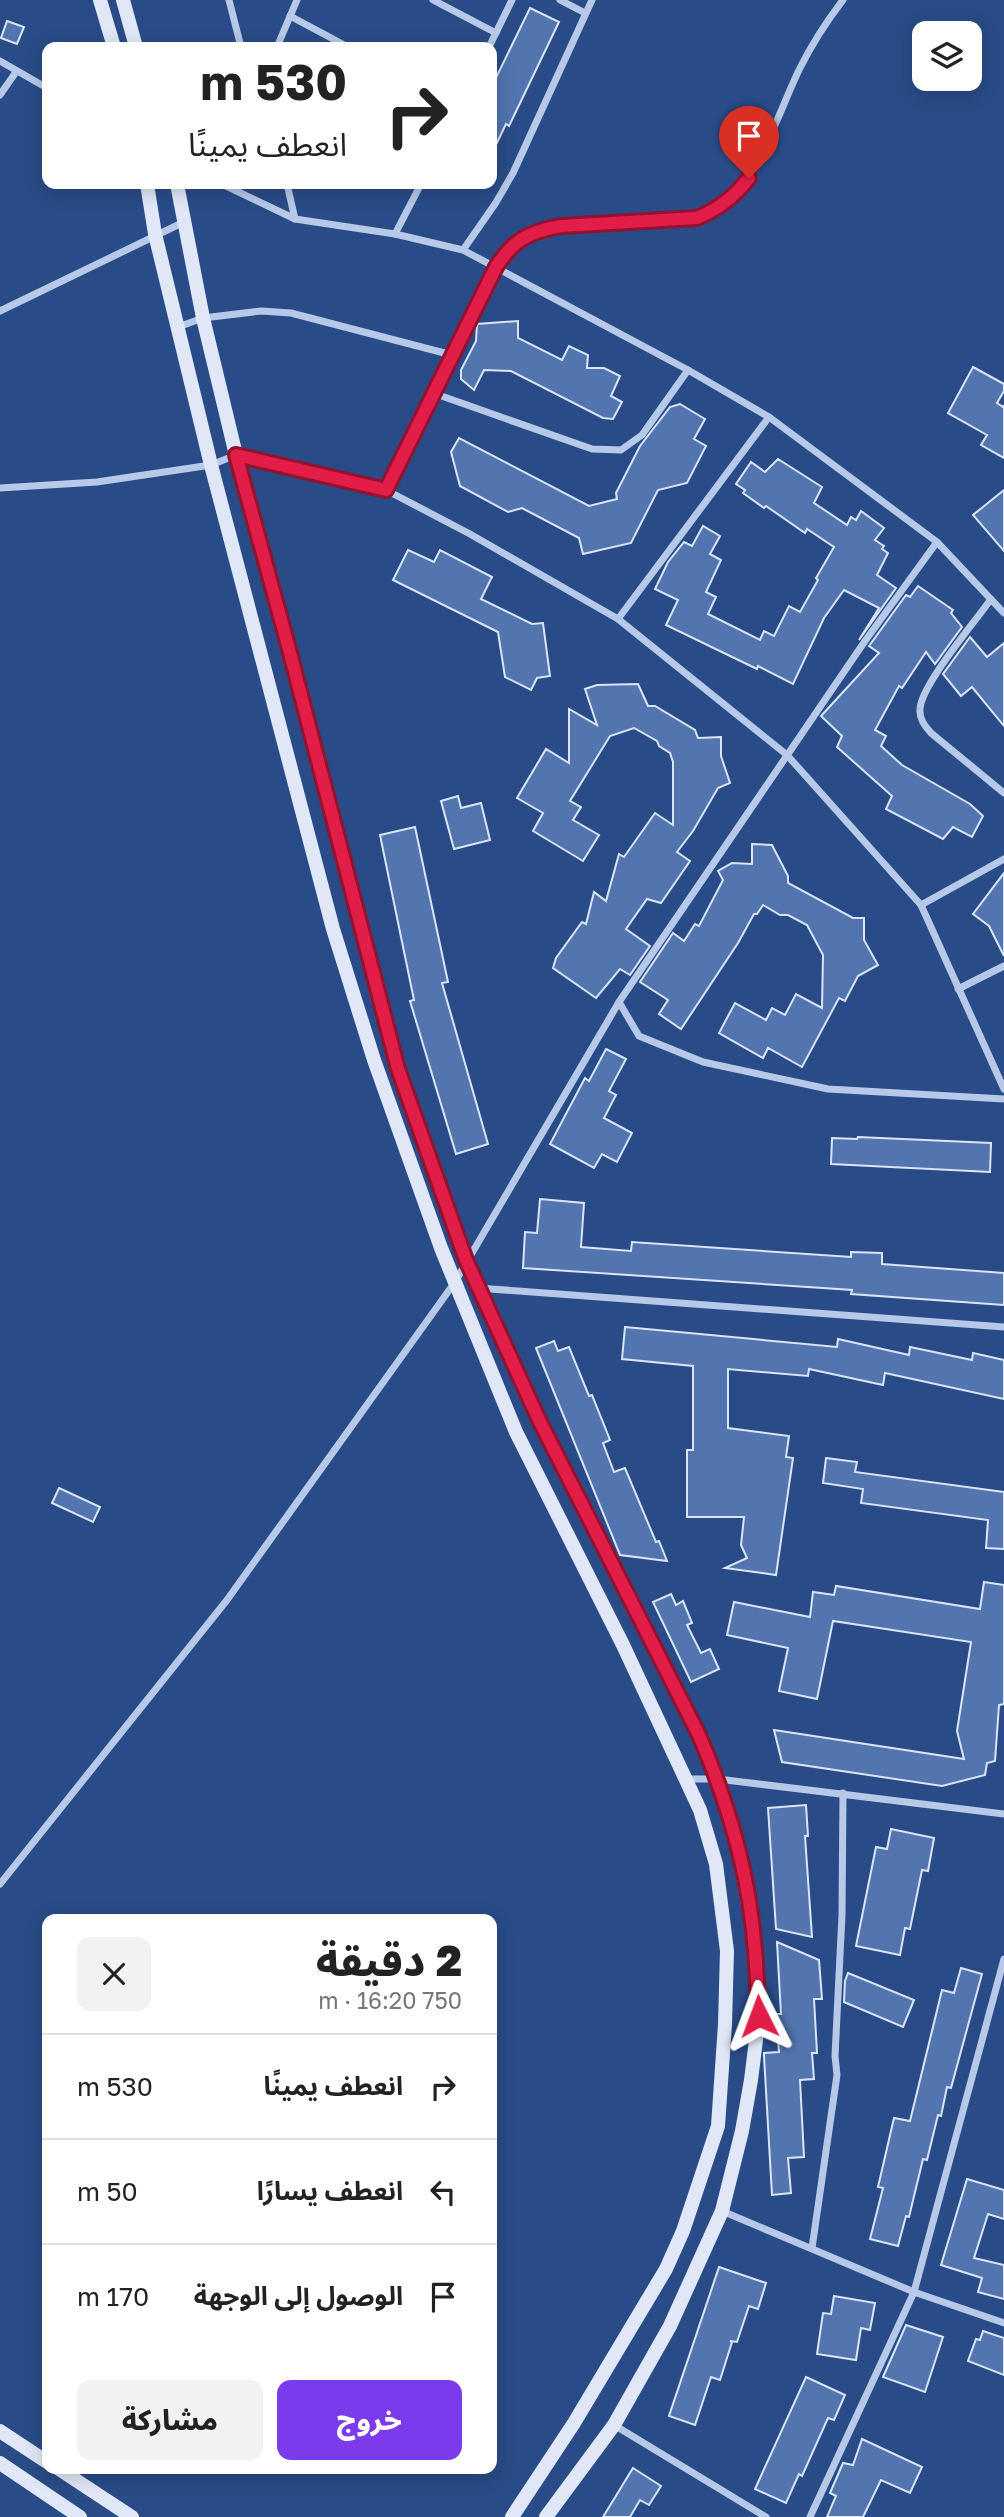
<!DOCTYPE html>
<html lang="ar">
<meta charset="utf-8">
<style>
:root{--surface:#fff;--page:#f2f2f2;--text:#222;--muted:#767676;--line:#e0e0e0;--accent:#7c3aed}
body{margin:0;font-family:"Golos Text","Noto Sans Arabic",sans-serif;background:var(--page);color:var(--text);direction:rtl;height:100vh;display:flex;flex-direction:column;font-size:26px;white-space:nowrap}
*{box-sizing:border-box;margin:0}
p{font-size:23px;color:var(--muted)}
.icon{flex:none;width:38px;height:38px;fill:none;stroke:currentColor;stroke-width:2;stroke-linecap:round;stroke-linejoin:round}
.map{position:relative;flex:1;overflow:hidden;direction:ltr}
.drawer{position:absolute;left:42px;top:1914px;width:455px;height:560px;display:flex;flex-direction:column;background:var(--surface);border-radius:14px;box-shadow:0 4px 18px #0003;direction:rtl}
.drawer>*{flex:none}
.top-card{position:absolute;left:42px;top:42px;width:455px;height:147px;border-radius:14px;box-shadow:0 4px 18px #0003;direction:rtl;background:#fff;color:var(--text);overflow:hidden}
.buttons{position:absolute;left:912px;top:21px;display:grid;gap:14px}
.buttons a{display:grid;place-items:center;width:70px;height:70px;border-radius:14px;background:var(--surface);box-shadow:0 4px 18px #0003;font-size:35px}
.pin{position:absolute;display:grid;place-items:center;width:60px;height:60px;color:#fff;margin:-72px -30px;border-radius:50% 50% 50% 0;rotate:-45deg;box-shadow:0 0 7px #0007}
.pin .icon{rotate:45deg}
.me{position:absolute;width:77px;margin:-38px;rotate:357deg;stroke-linejoin:round;filter:drop-shadow(0 0 5px #0008)}
.turn{display:flex;align-items:center;gap:24px;height:147px;padding:0 35px;font-size:32px}
.turn .icon{width:91px;height:91px;stroke-width:2.5}
.turn b{display:block;font-size:49px;line-height:60px}
.round{display:grid;place-items:center;flex:none;width:74px;height:74px;border-radius:14px;background:var(--page)}
.headline{display:flex;align-items:center;justify-content:space-between;height:119px;padding:0 35px}
h1{font-size:42px;font-weight:800;line-height:52px}
.button{display:flex;gap:14px;margin-top:auto;padding:14px 35px}
.button a{flex:1;height:80px;border-radius:14px;background:var(--accent);color:#fff;font-size:28px;font-weight:800;line-height:80px;text-align:center}
.button a+a{background:var(--page);color:var(--text)}
ul{padding:0;list-style:none}
li{display:flex;align-items:center;gap:21px;height:105px;padding:0 35px;border-top:2px solid var(--line)}
li div{flex:1}
li b{display:block;font-size:26px}
li em{font-style:normal}
.map>svg:first-child{display:block}
.building{fill:#5275af;stroke:#d9e5f7;stroke-width:2}
.lines{fill:none;stroke-linecap:round;stroke-linejoin:round}
.street{stroke:#b6c9e8;stroke-width:7}
.secondary{stroke:#e0e8f8;stroke-width:14}
.route-casing{stroke:#92132f;stroke-width:18}
.route{stroke:#e11d48;stroke-width:12}
</style>
<div class="map">
<svg width="1004" height="2517" viewBox="0 0 1004 2517">
<rect width="100%" height="100%" fill="#294c88"/>
<g class="building">
<path d="M530,8l29,14 -50,104 -3,-2 -14,29v-67z"/>
<path d="M7,21l17,6 -7,17 -16,-6z"/>
<path d="M518,321v17l44,22 7,-14 19,9 -1,13h17l16,8 -9,20 11,6 -9,17 -10,-1 -92,-47 -27,-1 -10,20 -13,-11v-9l15,-29 1,-17z"/>
<path d="M973,367l31,17v7l-7,12 6,4 1,-2v53l-23,-13 6,-10 -39,-22z"/>
<path d="M680,404l25,15 -11,20 12,7 -19,37 -29,7 -27,53 -48,11 -4,-16 -57,-30 -14,4 -48,-26 -9,-34 8,-14 130,68 28,-7 -1,-6 24,-47 30,-39z"/>
<path d="M778,459l44,28 -8,16 33,22 4,-8 5,3 5,-9 23,17 -9,12 9,6 -2,3 6,4 -11,22 19,13 -37,52 20,-32 -35,-18 -20,28 -31,66 -35,-18 -1,3 -91,-44 12,-25 -23,-11 13,-27 16,-20 8,4 11,-20 17,10 -10,18 11,6 -15,32 10,5 -8,17 52,26 4,-9 10,5 15,-30 11,6 18,-32 -2,-2 18,-31 -27,-18 -2,4 -39,-27 -2,2 -21,-15 2,-3 -9,-6 15,-22 14,10z"/>
<path d="M1004,490v61l-31,-36z"/>
<path d="M408,550l26,12 6,-12 52,27 -11,22 51,25 11,-1 7,53 -13,2 -6,12 -26,-13 -7,-45 -105,-52z"/>
<path d="M918,586l35,24 -2,3 11,14 -27,37 -9,-12 -24,36 -3,-2 -24,44 11,6 -5,10 21,19 68,39 13,12 -11,21 -19,-10 -10,12 -57,-30 6,-13 -55,-49 5,-11 -21,-20 58,-63 -10,-7 37,-51 4,2z"/>
<path d="M970,637l17,20 17,-14v83l-32,-39 -11,9 -18,-22z"/>
<path d="M638,684l10,22h7l40,24 3,8 23,-1v19l9,27 -12,5 -25,43 -16,21 13,9 -29,42 -14,-4 -21,30 24,17 -20,29 -10,-6 -24,29 -43,-30 3,-10 26,-36 4,2 8,-32 12,9 13,-47 5,3 31,-44 18,12v-63l-3,-9 -11,-7 -2,-5 -23,-13 -24,8 -40,65 11,6 -8,13 26,15 -16,26 -50,-30 10,-18 -26,-15 29,-49 23,14v-54l28,16 -12,-36 12,-4z"/>
<path d="M458,796l3,12 20,-5 9,37 -36,9 -13,-48z"/>
<path d="M415,827l33,155 -6,1 46,161 -32,10 -46,-153 4,-1 -34,-165z"/>
<path d="M752,844l20,1 16,31v7l65,35h11v22l14,25 -20,11 -13,25 -6,-3 -37,69 -34,-19 -5,10 -44,-25 16,-30 31,17 6,-12 13,7 11,-21 26,14 1,-53 -16,-30 -19,-10h-8l-17,-10 -6,9h-3l-16,29 -57,86 -22,-15 9,-14 -28,-18 33,-49 11,8 11,-17 4,2 24,-46 -5,-9 14,-8 20,1z"/>
<path d="M1004,873v83l-15,-30 -16,-12z"/>
<path d="M606,1049l20,10 -17,32 7,4 -12,23 28,15 -15,29 -15,-8 -8,14 -44,-24 35,-66 4,3z"/>
<path d="M858,1137l133,6 -1,29 -159,-8 1,-26 25,1z"/>
<path d="M540,1199l44,4 -3,44 50,4 1,-9 219,15v-5l31,1v11l122,9v32l-153,-11 1,-4 -329,-22 2,-36 12,1z"/>
<path d="M625,1327l212,20 1,-8 71,16 1,-8 62,13 1,-7 31,7v39l-119,-26 -2,12 -74,-16 -1,7 -80,-7v59l61,8 -3,21 7,1 -17,117 -51,-7 22,-10 -6,-13 3,-28h-57v-67h6v-84l-71,-7z"/>
<path d="M554,1341l4,10 11,-4 20,49 3,-1 18,45 -7,3 11,29 11,-4 31,74 3,-1 8,20 -47,-6 -84,-207z"/>
<path d="M826,1458l31,4 -2,10 149,20v57l-18,-1 2,-28 -127,-17 2,-14 -40,-6z"/>
<path d="M59,1488l41,19 -7,15 -41,-19z"/>
<path d="M984,1582l20,3v119l-5,1 -4,56 -8,2 -2,12 -43,11 -160,-24 -8,-32 190,29 -7,-28 14,-89 -138,-21 -16,78 -38,-8 9,-43 -61,-13 7,-33 76,15 3,-25 21,3 2,-9 144,23z"/>
<path d="M671,1594l5,11 7,-4 9,22 -5,2 14,28 9,-4 9,20 -28,13 -38,-80z"/>
<path d="M806,1805l2,31h-3l7,101 -36,-8 -8,-121z"/>
<path d="M891,1829l43,9 -6,33 -6,-1 -12,59 -5,-1 -5,27 -44,-9 20,-99 11,2z"/>
<path d="M777,1942l42,18 3,39h-8l3,54h-5l2,26 -14,1 4,77 -16,1 3,35 -19,2 -8,-139v-3l15,-1 -3,-38h5z"/>
<path d="M961,1968l21,6 -31,114 -4,-1 -6,29 -3,-1 -11,45 -4,-1 -14,58 -3,-1 -8,30 -28,-7 13,-51 -5,-1 16,-69 16,3 32,-131 12,3z"/>
<path d="M848,1973l66,27 -11,27 -59,-25 1,-21z"/>
<path d="M967,2179l37,11v29l-16,-5 -14,44 30,7v34l-26,-7 4,-14 -41,-13z"/>
<path d="M719,2267l47,16 -8,26 -9,-3 -12,36 -7,-1 2,1 -12,38 -9,-3 -16,48 -26,-9z"/>
<path d="M834,2296l41,7 -5,27 -9,-2 -5,32 -39,-6 6,-41 8,1z"/>
<path d="M906,2325l37,12 -18,55 -42,-15z"/>
<path d="M983,2331l21,7v37l-36,-14 8,-22 4,1z"/>
<path d="M806,2377l39,18 -11,25 -6,-2 -26,58 -3,-2 -13,29 -31,-14z"/>
<path d="M862,2439l60,28 -12,26 -29,-13 -18,37h-36l9,-21 -6,-3 13,-30 10,2z"/>
<path d="M633,2468l28,18 -12,19 -9,-5 -10,17h-27z"/>
</g>
<g class="lines">
<g class="street">
<path d="M229,0l12,47"/>
<path d="M433,0l63,33"/>
<path d="M560,0l25,13"/>
<path d="M290,16l58,31"/>
<path d="M277,47l20,-47"/>
<path d="M489,47l23,-47"/>
<path d="M0,61l47,27"/>
<path d="M0,95l16,-23"/>
<path d="M222,184l73,35 100,15 68,16 225,120 81,47 168,125 67,71"/>
<path d="M287,184l8,35"/>
<path d="M395,234l26,-50"/>
<path d="M463,250l32,-46 18,-31 79,-173"/>
<path d="M0,311l184,-89"/>
<path d="M178,327l25,-9 58,-7 30,2 161,42"/>
<path d="M433,393l159,56 29,1 21,-15 46,-65"/>
<path d="M0,488l97,-6 114,-17 25,-10 150,35 84,44 148,85 169,136 134,150 83,184"/>
<path d="M386,490l110,-223c7,-11 13,-20 24,-28 29,-20 105,-16 142,-18 19,-1 39,-2 56,-13 39,-23 62,-100 82,-140 12,-24 27,-47 43,-68"/>
<path d="M991,599c-16,23 -70,86 -71,110 -1,10 5,17 11,24l73,60"/>
<path d="M618,619l151,-202"/>
<path d="M921,905l83,-46"/>
<path d="M958,989l46,-23"/>
<path d="M619,1002l20,34 64,26 125,27 176,10"/>
<path d="M478,1288l526,39"/>
<path d="M687,1779h31l286,35"/>
<path d="M0,1884l227,-284 228,-318 164,-280 246,-361 72,-99"/>
<path d="M722,2211l192,81 90,31"/>
<path d="M812,2248l25,-173 -2,-19 7,-141 1,-122"/>
<path d="M614,2425l152,92"/>
<path d="M810,2517l104,-225 90,-333"/>
</g>
<g class="secondary">
<path d="M100,0l14,47"/>
<path d="M123,0l13,47"/>
<path d="M147,184l8,50 56,231 122,464 41,131 67,188 75,184 107,213 77,165 16,54 11,87 -2,73 -7,102 -35,105 -17,38 -92,154 -62,94"/>
<path d="M177,184l26,134 33,137 53,194 109,420 80,219 62,134 159,313 19,44 20,68 16,92 5,77 -8,64 -9,51 -20,80 -52,115 -56,99 -68,92"/>
<path d="M0,2431l47,31"/>
<path d="M0,2463l80,54"/>
<path d="M59,2469l73,48"/>
</g>
</g>
<g class="lines">
<g class="route-casing">
<path id="route" d="M749,178c-15,19 -29,30 -52,40l-136,8c-32,6 -47,13 -65,41l-110,223 -150,-35 53,194 109,420 68,191 74,162 159,313c28,65 49,135 55,206 3,25 3,50 5,75"/>
</g>
<use href="#route" class="route"/>
</g>
</svg>
<div class="buttons">
<a><svg class="icon" aria-label="layers" viewBox="0 0 24 24"><path d="M12 4l9 5-9 5-9-5zM3 14l9 5 9-5"/></svg></a>
</div>
<div class="pin" style="left:749px;top:178px;background:#d93025"><svg class="icon" aria-label="arrive" viewBox="0 0 24 24"><path d="M6 21V4h12l-3 4 3 4H6"/></svg></div>
<svg class="me" style="left:759px;top:2016px" viewBox="-20 -20 40 40"><path d="M0-17L14 15 0 8-14 15z" fill="#e11d48" stroke="#fff" stroke-width="4"/></svg>
<div class="top-card">
<div class="turn"><svg class="icon" aria-label="right" viewBox="0 0 24 24"><path d="M7 20v-9h11M14 6l5 5-5 5"/></svg><div><b>530 m</b>انعطف يمينًا</div></div>
</div>
<section class="drawer">
<div class="headline"><div><h1>2 دقيقة</h1><p>750 m · 16:20</p></div><a class="round"><svg class="icon" aria-label="close" viewBox="0 0 24 24"><path d="M6 6l12 12M18 6L6 18"/></svg></a></div>
<ul>
<li><svg class="icon" aria-label="right" viewBox="0 0 24 24"><path d="M7 20v-9h11M14 6l5 5-5 5"/></svg><div><b>انعطف يمينًا</b></div><em>530 m</em></li>
<li><svg class="icon" aria-label="left" viewBox="0 0 24 24"><path d="M17 20v-9H6M10 6l-5 5 5 5"/></svg><div><b>انعطف يسارًا</b></div><em>50 m</em></li>
<li><svg class="icon" aria-label="arrive" viewBox="0 0 24 24"><path d="M6 21V4h12l-3 4 3 4H6"/></svg><div><b>الوصول إلى الوجهة</b></div><em>170 m</em></li>
</ul>
<div class="button"><a>خروج</a><a>مشاركة</a></div>
</section>
</div>
